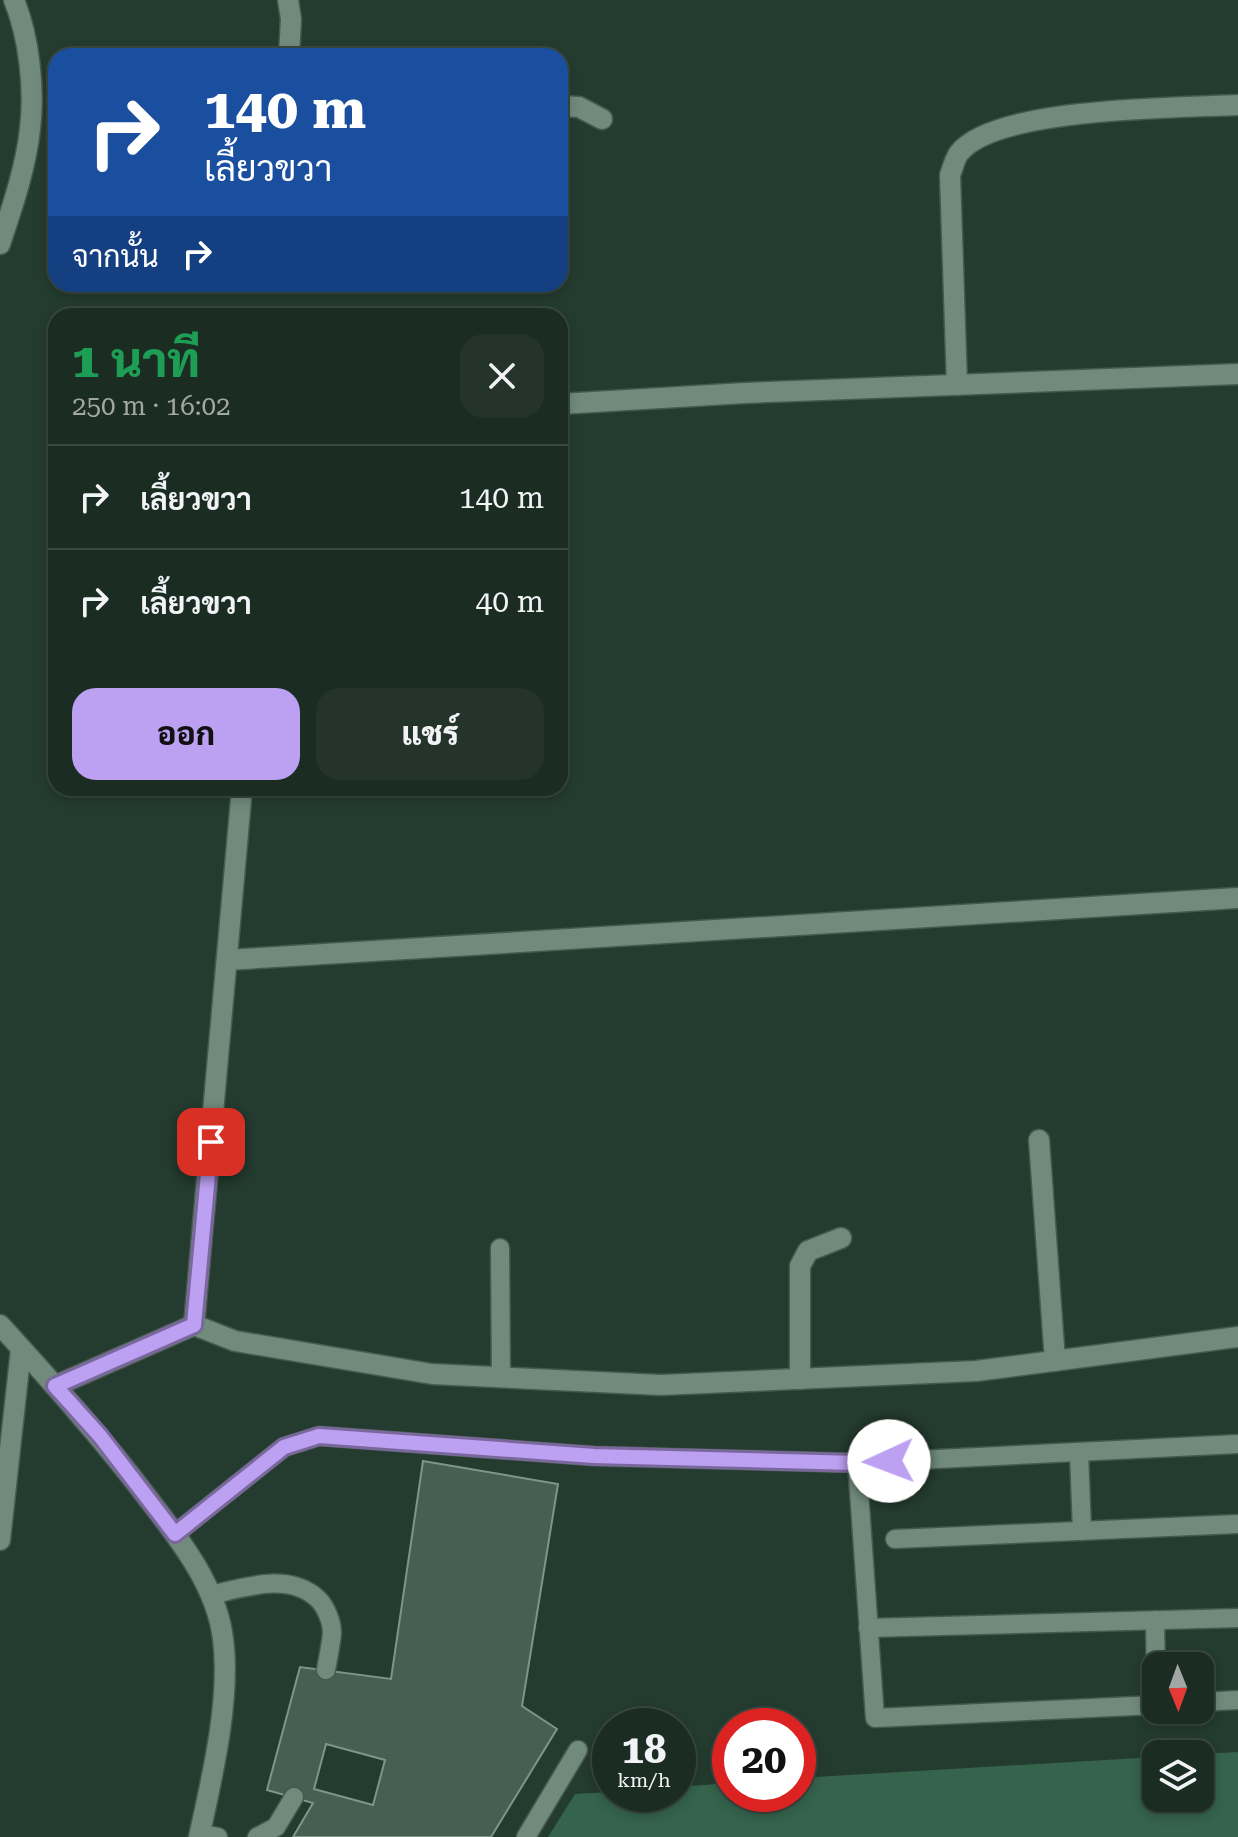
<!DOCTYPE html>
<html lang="th">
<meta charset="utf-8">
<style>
:root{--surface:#1b2c23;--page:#24342b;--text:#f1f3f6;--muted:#a0a7a6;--line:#394841;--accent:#bca0f2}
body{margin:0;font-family:"Roboto Serif",Sarabun,serif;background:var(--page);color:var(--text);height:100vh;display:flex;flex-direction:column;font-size:30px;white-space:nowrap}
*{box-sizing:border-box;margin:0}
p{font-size:26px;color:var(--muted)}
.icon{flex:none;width:44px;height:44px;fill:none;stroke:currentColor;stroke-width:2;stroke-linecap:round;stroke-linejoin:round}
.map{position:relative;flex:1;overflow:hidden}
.sheet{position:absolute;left:48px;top:308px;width:520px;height:488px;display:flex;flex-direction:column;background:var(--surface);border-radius:24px;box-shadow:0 4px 12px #0003,0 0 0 2px var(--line)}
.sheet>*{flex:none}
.banner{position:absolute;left:48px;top:48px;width:520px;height:244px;border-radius:24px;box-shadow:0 4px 12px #0003,0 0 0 2px var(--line);background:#1a4fa0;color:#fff;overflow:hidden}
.needle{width:52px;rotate:179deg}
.tools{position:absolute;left:1142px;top:1652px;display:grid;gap:16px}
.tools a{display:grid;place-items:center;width:72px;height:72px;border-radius:16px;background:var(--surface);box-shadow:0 4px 12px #0003,0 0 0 2px var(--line);font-size:40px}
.speed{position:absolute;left:592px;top:1708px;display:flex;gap:16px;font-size:40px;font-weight:700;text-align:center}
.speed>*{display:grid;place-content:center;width:104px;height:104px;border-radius:50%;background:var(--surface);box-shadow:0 4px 12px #0003,0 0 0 2px var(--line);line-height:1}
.speed small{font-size:20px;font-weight:400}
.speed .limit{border:12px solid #d22;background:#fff;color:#111}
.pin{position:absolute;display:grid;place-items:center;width:68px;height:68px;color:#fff;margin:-34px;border-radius:16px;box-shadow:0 4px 12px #0006}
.me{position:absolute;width:88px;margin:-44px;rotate:268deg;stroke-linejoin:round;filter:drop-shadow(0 0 6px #0008)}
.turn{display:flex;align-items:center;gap:28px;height:168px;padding:0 24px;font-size:36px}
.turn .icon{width:104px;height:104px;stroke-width:2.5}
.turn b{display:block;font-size:56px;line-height:68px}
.then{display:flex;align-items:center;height:76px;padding:0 24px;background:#0003;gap:16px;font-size:30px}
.round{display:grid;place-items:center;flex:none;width:84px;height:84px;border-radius:24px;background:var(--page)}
.head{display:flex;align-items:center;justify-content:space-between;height:136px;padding:0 24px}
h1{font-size:48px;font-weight:800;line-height:60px;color:#1e9e55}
.primary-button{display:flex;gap:16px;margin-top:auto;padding:16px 24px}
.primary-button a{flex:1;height:92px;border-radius:24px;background:var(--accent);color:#111;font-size:32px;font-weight:800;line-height:92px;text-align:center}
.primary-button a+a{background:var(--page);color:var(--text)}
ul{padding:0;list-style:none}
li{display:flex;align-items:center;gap:24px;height:104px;padding:0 24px;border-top:2px solid var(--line)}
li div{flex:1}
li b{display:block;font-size:30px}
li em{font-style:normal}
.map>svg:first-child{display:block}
.green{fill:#35634c}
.building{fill:#465f52;stroke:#7c9688;stroke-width:2;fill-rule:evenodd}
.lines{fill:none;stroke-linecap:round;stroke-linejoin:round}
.lane-casing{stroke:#45594f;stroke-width:21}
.street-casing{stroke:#45594f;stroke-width:23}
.lane{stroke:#708a7c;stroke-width:18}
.street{stroke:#708a7c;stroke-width:20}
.route-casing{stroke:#7a689d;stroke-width:20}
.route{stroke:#bca0f2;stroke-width:14}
</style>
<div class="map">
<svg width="1238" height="1837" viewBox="0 0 1238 1837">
<rect width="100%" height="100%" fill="#243b2f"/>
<path class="green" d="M1238,1752v85h-690l27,-43 35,-2v2h68v-7l52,-4v11h68v-16l358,-21v41h44v-44z"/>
<path class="building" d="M423,1461l135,23 -36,222 35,23 -66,108h-198l20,-34 -46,-13 33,-123 91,12zM326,1744l59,16 -12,45 -59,-16z"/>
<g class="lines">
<g class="lane-casing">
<g id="lane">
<path d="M500,1248l1,130"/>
<path d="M1079,1452l3,79"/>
<path d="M857,1463l18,255 281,-13"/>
<path d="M175,1534l109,-87 35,-11 275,20 263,7 381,-19"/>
<path d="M895,1539l343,-15"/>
<path d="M211,1595c35,-8 78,-23 107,4 8,8 14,23 14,34 -1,12 -4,25 -6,37"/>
<path d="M1155,1620l1,62"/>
<path d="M868,1628l370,-10"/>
<path d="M1200,1702l38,-2"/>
<path d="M200,1834l18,3"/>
<path d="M257,1837l19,-10 18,-30"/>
<path d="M526,1837l52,-87"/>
</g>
</g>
<g class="street-casing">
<g id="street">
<path d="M288,0l3,19 -2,37"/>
<path d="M560,106l19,1 23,12"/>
<path d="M0,244c12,-36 26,-77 30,-115 5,-40 -1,-92 -16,-129"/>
<path d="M957,385l-7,-210c3,-7 5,-18 10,-23 37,-45 219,-44 278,-47"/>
<path d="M560,404l185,-11 493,-19"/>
<path d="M227,960l1011,-62"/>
<path d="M1039,1140l16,221"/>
<path d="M0,1325c52,57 103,114 150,176 30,39 67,86 73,138 8,59 -11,139 -24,198"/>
<path d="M194,1325l48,-537"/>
<path d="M800,1379v-113l8,-15 33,-13"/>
<path d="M55,1386l139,-61 41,16 197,33 229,11 315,-14 262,-34"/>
<path d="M0,1540l21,-191"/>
</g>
</g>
<use href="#lane" class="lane"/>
<use href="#street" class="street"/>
</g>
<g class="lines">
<g class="route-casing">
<path id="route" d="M211,1142l-17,183 -139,61 45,50 75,98 109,-87 35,-11 275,20 263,7 32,-2"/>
</g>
<use href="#route" class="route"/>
</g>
</svg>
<div class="tools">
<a><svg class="needle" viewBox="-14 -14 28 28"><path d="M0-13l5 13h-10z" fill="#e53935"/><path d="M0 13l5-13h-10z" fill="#a0a7a6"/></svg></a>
<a><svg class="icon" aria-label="layers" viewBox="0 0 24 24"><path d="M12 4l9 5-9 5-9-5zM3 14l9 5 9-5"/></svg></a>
</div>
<div class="speed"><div>18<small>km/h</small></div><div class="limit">20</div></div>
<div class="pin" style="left:211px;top:1142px;background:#d93025"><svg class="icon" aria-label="arrive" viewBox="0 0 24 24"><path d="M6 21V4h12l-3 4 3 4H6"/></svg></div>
<svg class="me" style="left:889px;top:1461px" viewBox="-20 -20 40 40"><circle r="19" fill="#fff"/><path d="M0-13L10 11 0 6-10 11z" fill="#bca0f2"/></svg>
<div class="banner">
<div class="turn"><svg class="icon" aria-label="right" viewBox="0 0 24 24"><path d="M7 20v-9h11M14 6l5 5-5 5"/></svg><div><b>140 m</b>เลี้ยวขวา</div></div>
<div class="then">จากนั้น<svg class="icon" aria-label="right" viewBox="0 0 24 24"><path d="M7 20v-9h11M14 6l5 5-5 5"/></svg></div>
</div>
<section class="sheet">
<div class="head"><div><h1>1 นาที</h1><p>250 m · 16:02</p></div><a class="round"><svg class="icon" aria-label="close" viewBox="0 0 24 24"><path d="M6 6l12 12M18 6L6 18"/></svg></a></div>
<ul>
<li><svg class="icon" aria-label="right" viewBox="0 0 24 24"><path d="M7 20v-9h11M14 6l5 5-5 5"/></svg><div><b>เลี้ยวขวา</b></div><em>140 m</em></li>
<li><svg class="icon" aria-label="right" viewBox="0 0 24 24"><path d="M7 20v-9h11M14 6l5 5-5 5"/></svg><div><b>เลี้ยวขวา</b></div><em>40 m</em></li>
</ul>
<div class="primary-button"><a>ออก</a><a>แชร์</a></div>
</section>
</div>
